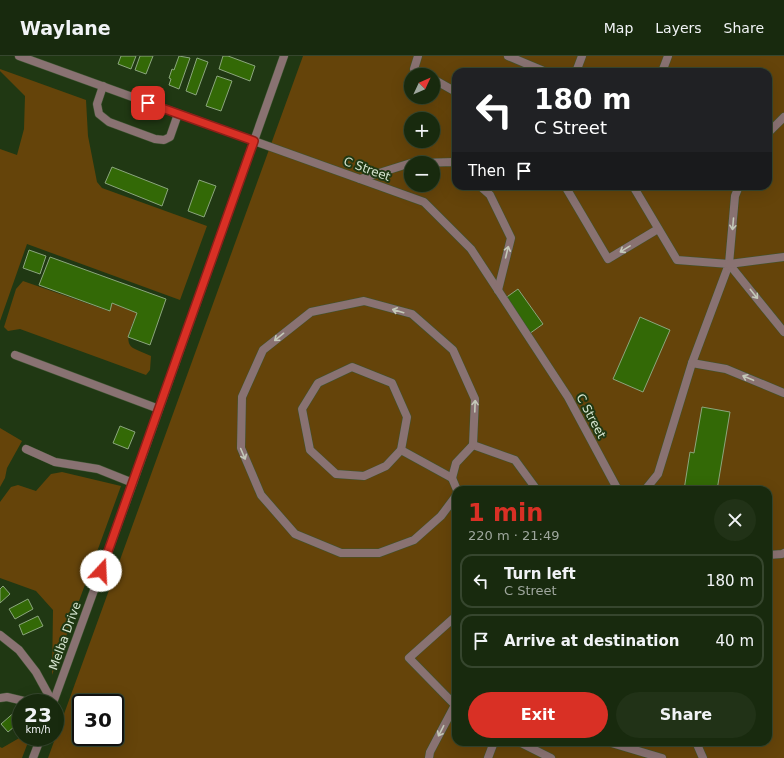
<!DOCTYPE html>
<meta charset="utf-8">
<style>
:root{--surface:#182a0e;--page:#213217;--text:#f1f3f6;--muted:#9fa79e;--line:#36462e;--accent:#d93025}
body{margin:0;font-family:"DejaVu Sans",sans-serif;background:var(--page);color:var(--text);height:100vh;display:flex;flex-direction:column;font-size:15px;white-space:nowrap}
*{box-sizing:border-box;margin:0}
p{font-size:13px;color:var(--muted)}
.icon{flex:none;width:22px;height:22px;fill:none;stroke:currentColor;stroke-width:2;stroke-linecap:round;stroke-linejoin:round}
.map{position:relative;flex:1;overflow:hidden}
.drawer{position:absolute;left:452px;top:430px;width:320px;height:260px;display:flex;flex-direction:column;background:var(--surface);border-radius:12px;box-shadow:0 4px 16px #0002,0 0 0 1px var(--line)}
.drawer>*{flex:none}
.hud{position:absolute;left:452px;top:12px;width:320px;height:122px;border-radius:12px;box-shadow:0 4px 16px #0002,0 0 0 1px var(--line);background:#202124;color:#fff;overflow:hidden}
.needle{width:26px;rotate:46deg}
.fabs{position:absolute;left:404px;top:12px;display:grid;gap:8px}
.fabs a{display:grid;place-items:center;width:36px;height:36px;border-radius:50%;background:var(--surface);box-shadow:0 4px 16px #0002,0 0 0 1px var(--line);font-size:20px}
.speed{position:absolute;left:12px;top:638px;display:flex;gap:8px;font-size:20px;font-weight:700;text-align:center}
.speed>*{display:grid;place-content:center;width:52px;height:52px;border-radius:50%;background:var(--surface);box-shadow:0 4px 16px #0002,0 0 0 1px var(--line);line-height:1}
.speed small{font-size:10px;font-weight:400}
.speed .limit{border:2px solid #111;border-radius:6px;background:#fff;color:#111}
.pin{position:absolute;display:grid;place-items:center;width:34px;height:34px;color:#fff;margin:-17px;border-radius:8px;box-shadow:0 2px 6px #0006}
.me{position:absolute;width:44px;margin:-22px;rotate:20deg;stroke-linejoin:round;filter:drop-shadow(0 0 3px #0008)}
.turn{display:flex;align-items:center;gap:14px;height:84px;padding:0 16px;font-size:18px}
.turn .icon{width:52px;height:52px;stroke-width:2.5}
.turn b{display:block;font-size:28px;line-height:34px}
.then{display:flex;align-items:center;height:38px;padding:0 16px;background:#0003;gap:8px;font-size:15px}
.round{display:grid;place-items:center;flex:none;width:42px;height:42px;border-radius:21px;background:var(--page)}
.summary{display:flex;align-items:center;justify-content:space-between;height:68px;padding:0 16px}
h1{font-size:24px;font-weight:800;line-height:30px;color:var(--accent)}
.button{display:flex;gap:8px;margin-top:auto;padding:8px 16px}
.button a{flex:1;height:46px;border-radius:24px;background:var(--accent);color:#fff;font-size:16px;font-weight:800;line-height:46px;text-align:center}
.button a+a{background:var(--page);color:var(--text)}
ul{padding:0;list-style:none}
li{display:flex;align-items:center;gap:12px;height:54px;margin:0 8px 6px;padding:0 8px;border:2px solid var(--line);border-radius:12px}
li div{flex:1}
li b{display:block;font-size:15px}
li em{font-style:normal}
header{display:flex;align-items:center;gap:24px;box-sizing:border-box;height:56px;padding:0 20px;background:var(--surface);border-bottom:1px solid var(--line)}
header strong{font-size:19px}
nav{display:flex;gap:22px;margin-inline-start:auto;font-size:14px}
.map>svg:first-child{display:block}
.green{fill:#65440a;fill-rule:evenodd}
.building{fill:#336906;stroke:#8ba67d}
.lines{fill:none;stroke-linecap:round;stroke-linejoin:round}
.lane-casing{stroke:#3d5431;stroke-width:9}
.street-casing{stroke:#3d5431;stroke-width:9}
.lane{stroke:#897272;stroke-width:8}
.street{stroke:#897272;stroke-width:8}
.oneway{stroke:#c4c9b9}
.route-casing{stroke:#8d1f18;stroke-width:10}
.route{stroke:#d93025;stroke-width:7}
.labels{text-anchor:middle;stroke-width:4;stroke-linejoin:round;paint-order:stroke}
.street-label{font-size:12px;fill:#d7e6d1;stroke:#203813}
</style>
<header>
<strong>Waylane</strong>
<nav><a>Map</a><a>Layers</a><a>Share</a></nav>
</header>
<div class="map">
<svg width="784" height="702" viewBox="0 0 784 702">
<rect width="100%" height="100%" fill="#203813"/>
<g class="green">
<path d="M303,0h481v702h-736zM456,16h312v114h-312zM411,19h22v22h-22zM411,63h22v22h-22zM411,107h22v22h-22zM456,434h312v252h-312zM81,647h34v34h-34z"/>
<path d="M0,13l86,31 2,36 9,46 5,6 105,38 -27,74 -153,-56 -27,77v-172l17,6 7,-26 1,-33 -25,-25z"/>
<path d="M23,225l86,30 3,-8 25,10c-3,9 -15,28 -4,35 5,3 12,5 18,8l-1,14 -4,5 -126,-46 -12,2 -4,-4 12,-38z"/>
<path d="M0,372l22,13 -15,27 -2,10 -5,9z"/>
<path d="M62,416l59,14 -69,189 1,-65 -17,-19 -36,-13v-76l11,-15 7,-2 18,6 15,-17z"/>
<path d="M21,681h9l-8,21h-22v-11l2,1z"/>
</g>
<g class="building">
<path d="M121,0h15l-5,13 -13,-5z"/>
<path d="M140,0h13l-7,18 -11,-4z"/>
<path d="M179,0l11,2 -11,31 -10,-4 2,-6 -2,-1 3,-9 2,1z"/>
<path d="M223,0h5l27,10 -5,15 -31,-12z"/>
<path d="M197,2l11,4 -12,33 -10,-4z"/>
<path d="M217,20l15,5 -11,30 -15,-5z"/>
<path d="M112,111l56,22 -6,17 -57,-23z"/>
<path d="M199,124l17,6 -12,31 -16,-6z"/>
<path d="M29,194l17,6 -6,18 -17,-6z"/>
<path d="M50,201l116,42 -16,46 -22,-8 9,-24 -25,-10 -2,8 -71,-26z"/>
<path d="M518,233l25,35 -14,10 -25,-35z"/>
<path d="M640,261l30,13 -27,62 -30,-13z"/>
<path d="M702,351l28,5 -13,78h-33l6,-38 4,1z"/>
<path d="M120,370l15,6 -7,17 -15,-6z"/>
<path d="M3,530l7,8 -10,9v-14z"/>
<path d="M28,543l5,10 -18,10 -6,-10z"/>
<path d="M38,560l5,10 -20,9 -4,-10z"/>
<path d="M17,654l4,4v7l-13,11 -7,-8z"/>
</g>
<g class="lines">
<g class="lane-casing">
<g id="lane">
<path d="M418,0l-4,13 11,6"/>
<path d="M508,0l38,16"/>
<path d="M576,16l6,-16"/>
<path d="M662,16l6,-16"/>
<path d="M433,23l23,13"/>
<path d="M103,30l-6,18 2,10 10,8 46,17 9,1 6,-3 8,-23"/>
<path d="M768,77l16,-16"/>
<path d="M254,85l170,61 47,47 97,148 50,93"/>
<path d="M421,107l32,-1 3,2"/>
<path d="M360,123l51,-16"/>
<path d="M480,130l10,9 21,43 -13,52"/>
<path d="M565,130l43,73 50,-30"/>
<path d="M633,130l44,74 52,4 -37,99 -34,111 -13,16"/>
<path d="M739,130l-4,10 -6,68 55,68"/>
<path d="M729,208l55,-7"/>
<path d="M15,299l144,54"/>
<path d="M692,307l34,6 58,24"/>
<path d="M352,311l40,16 15,34 -6,33 -15,16 -22,10 -28,-2 -26,-24 -8,-41 16,-26z"/>
<path d="M26,393l29,13 43,7 35,14"/>
<path d="M401,394l51,28"/>
<path d="M457,434l-5,-12 4,-15 17,-18 42,15 22,30"/>
<path d="M456,440l-15,20 -27,24 -35,13h-38l-46,-19 -34,-39 -20,-47 1,-51 21,-47 48,-38 53,-11 48,13 41,36 22,49 -2,46"/>
<path d="M768,499l14,-1 2,-1"/>
<path d="M456,560l-47,42 47,48"/>
<path d="M0,579l19,15 17,22 17,31"/>
<path d="M0,642l7,-1 21,5 25,1"/>
<path d="M519,686l32,16"/>
<path d="M608,686l54,16"/>
<path d="M696,686l7,16"/>
<path d="M429,702l1,-6 26,-49"/>
<path d="M488,702l6,-16"/>
</g>
</g>
<g class="street-casing">
<g id="street">
<path d="M19,0l235,85"/>
<path d="M53,647l80,-220 151,-427"/>
<path d="M33,702l8,-21"/>
</g>
</g>
<use href="#lane" class="lane"/>
<use href="#street" class="street"/>
</g>
<defs><path id="oneway-shaft" d="M-6 0H5M1.5-3L5.5 0L1.5 3" fill="none" stroke-width="1.6" stroke-linecap="round" stroke-linejoin="round"/></defs>
<g class="oneway">
<use href="#oneway-shaft" transform="translate(733 168) rotate(95)"/>
<use href="#oneway-shaft" transform="translate(625 193) rotate(149)"/>
<use href="#oneway-shaft" transform="translate(507 196) rotate(-76)"/>
<use href="#oneway-shaft" transform="translate(754 238) rotate(51)"/>
<use href="#oneway-shaft" transform="translate(398 255) rotate(-164)"/>
<use href="#oneway-shaft" transform="translate(279 281) rotate(141)"/>
<use href="#oneway-shaft" transform="translate(748 322) rotate(-157)"/>
<use href="#oneway-shaft" transform="translate(475 350) rotate(-88)"/>
<use href="#oneway-shaft" transform="translate(243 398) rotate(67)"/>
<use href="#oneway-shaft" transform="translate(441 675) rotate(117)"/>
</g>
<g class="lines">
<g class="route-casing">
<path id="route" d="M101,515l153,-430 -106,-38"/>
</g>
<use href="#route" class="route"/>
</g>
<g class="labels">
<g class="street-label">
<text transform="translate(367 113) rotate(20)" y="4">C Street</text>
<text transform="translate(591 360) rotate(62)" y="4">C Street</text>
<text transform="translate(65 580) rotate(-70)" y="4">Melba Drive</text>
</g>
</g>
</svg>
<div class="fabs">
<a><svg class="needle" viewBox="-14 -14 28 28"><path d="M0-13l5 13h-10z" fill="#e53935"/><path d="M0 13l5-13h-10z" fill="#9fa79e"/></svg></a>
<a>+</a>
<a>−</a>
</div>
<div class="speed"><div>23<small>km/h</small></div><div class="limit">30</div></div>
<div class="pin" style="left:148px;top:47px;background:#d93025"><svg class="icon" aria-label="arrive" viewBox="0 0 24 24"><path d="M6 21V4h12l-3 4 3 4H6"/></svg></div>
<svg class="me" style="left:101px;top:515px" viewBox="-20 -20 40 40"><circle r="19" fill="#fff"/><path d="M0-13L10 11 0 6-10 11z" fill="#d93025"/></svg>
<div class="hud">
<div class="turn"><svg class="icon" aria-label="left" viewBox="0 0 24 24"><path d="M17 20v-9H6M10 6l-5 5 5 5"/></svg><div><b>180 m</b>C Street</div></div>
<div class="then">Then<svg class="icon" aria-label="arrive" viewBox="0 0 24 24"><path d="M6 21V4h12l-3 4 3 4H6"/></svg></div>
</div>
<section class="drawer">
<div class="summary"><div><h1>1 min</h1><p>220 m · 21:49</p></div><a class="round"><svg class="icon" aria-label="close" viewBox="0 0 24 24"><path d="M6 6l12 12M18 6L6 18"/></svg></a></div>
<ul>
<li><svg class="icon" aria-label="left" viewBox="0 0 24 24"><path d="M17 20v-9H6M10 6l-5 5 5 5"/></svg><div><b>Turn left</b><p>C Street</p></div><em>180 m</em></li>
<li><svg class="icon" aria-label="arrive" viewBox="0 0 24 24"><path d="M6 21V4h12l-3 4 3 4H6"/></svg><div><b>Arrive at destination</b></div><em>40 m</em></li>
</ul>
<div class="button"><a>Exit</a><a>Share</a></div>
</section>
</div>
